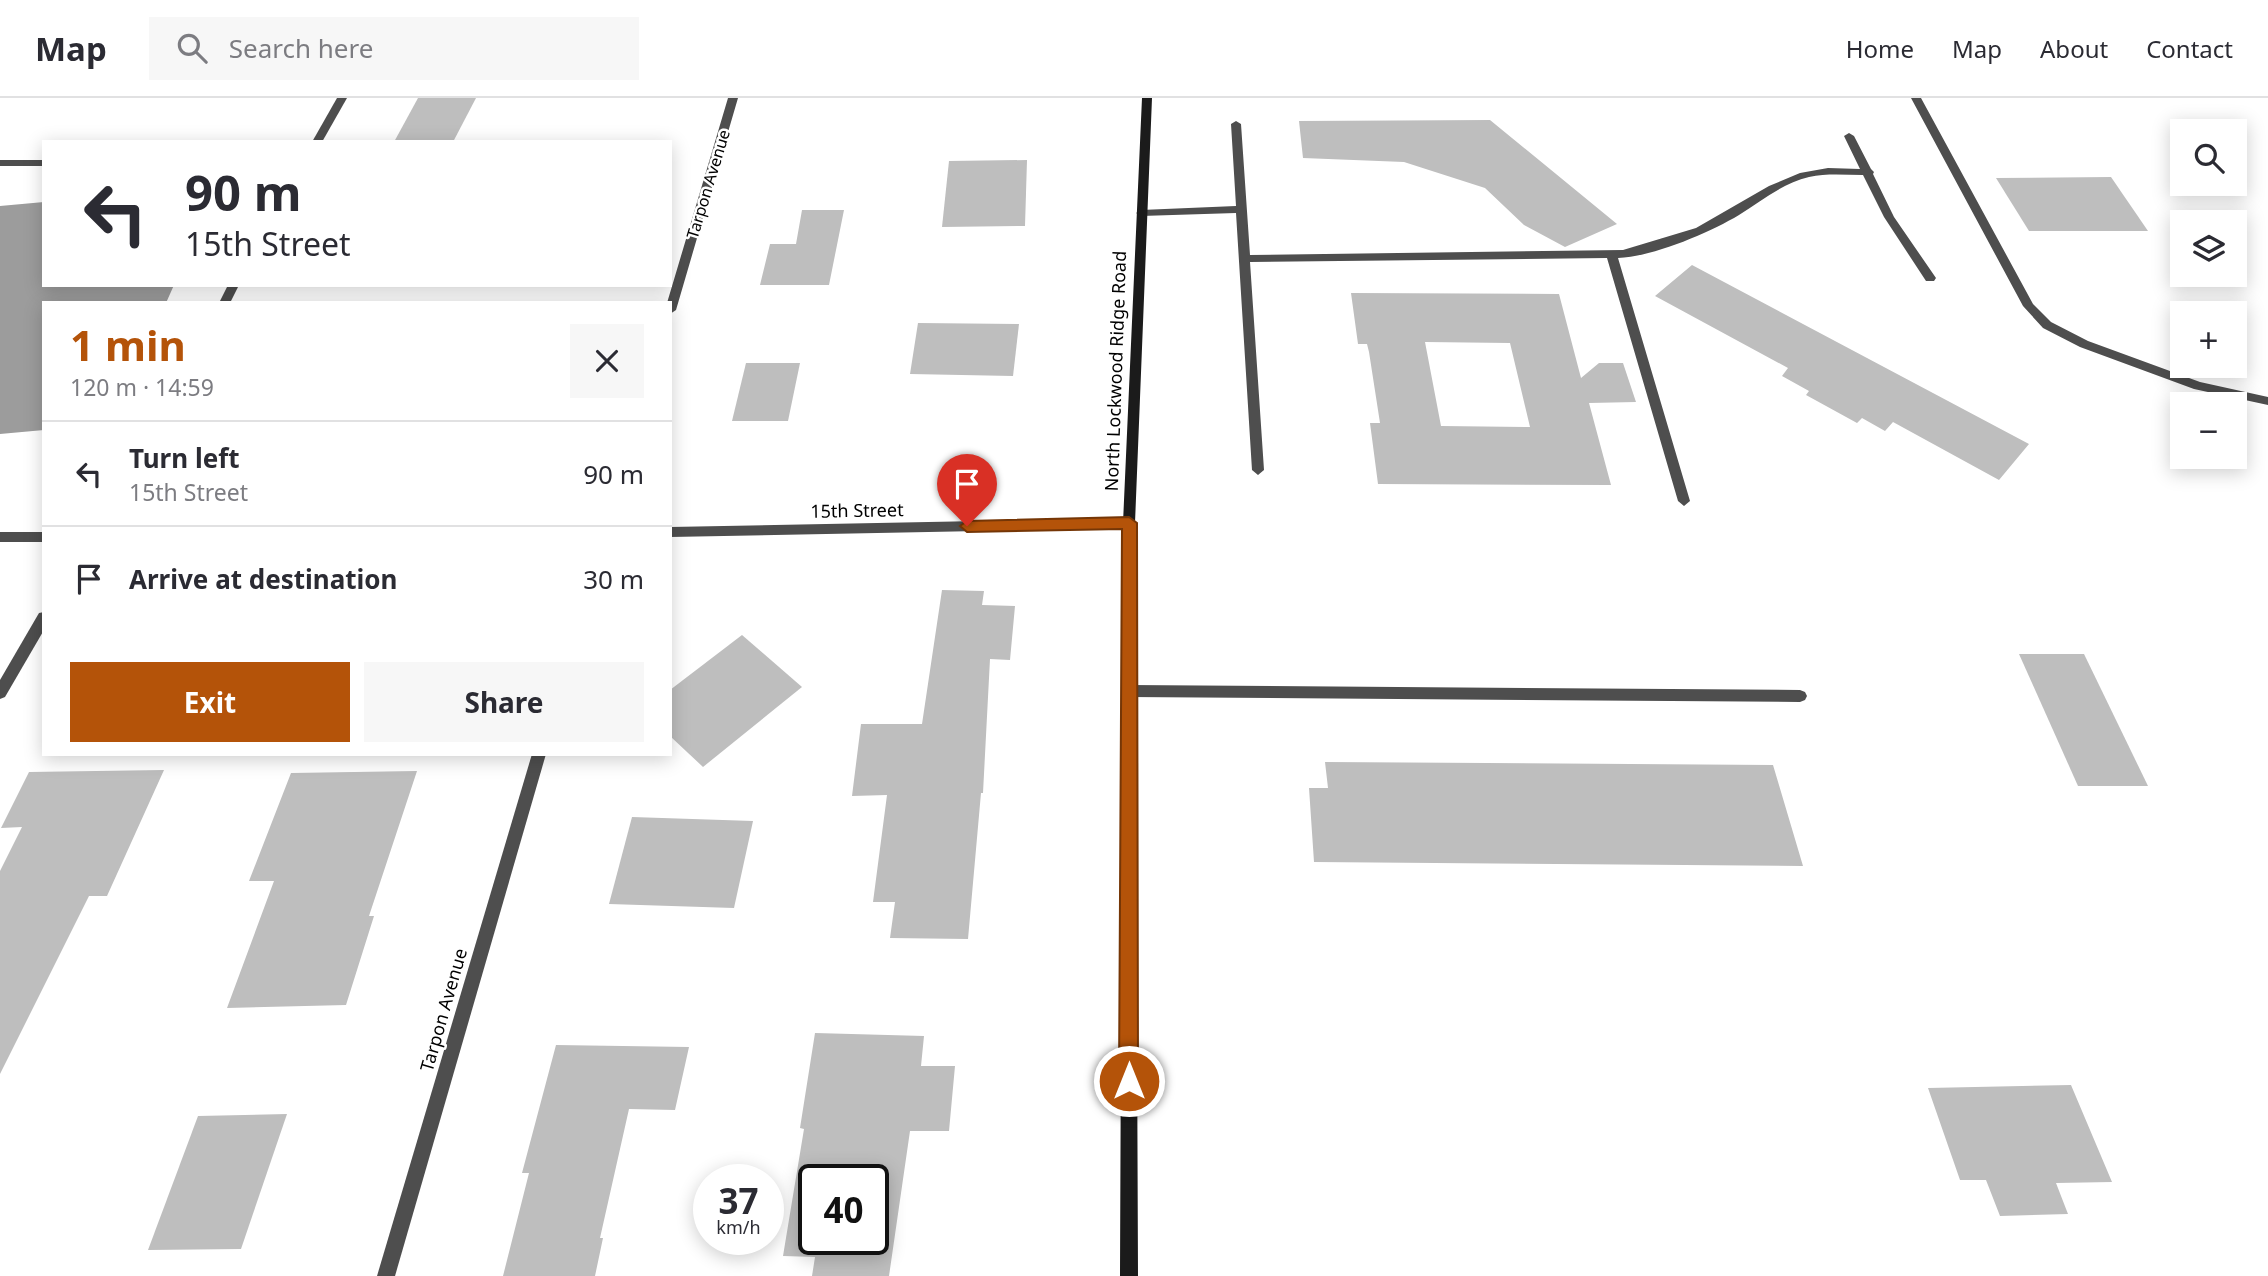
<!DOCTYPE html>
<meta charset="utf-8">
<style>
:root{--surface:#fff;--page:#f7f7f7;--text:#2b2b33;--muted:#7c7c81;--line:#e1e1e2;--accent:#b45309}
body{margin:0;font-family:"Noto Sans",sans-serif;background:var(--page);color:var(--text);height:100vh;display:flex;flex-direction:column;font-size:26px;white-space:nowrap}
*{box-sizing:border-box;margin:0}
p{font-size:23px;color:var(--muted)}
.icon{flex:none;width:38px;height:38px;fill:none;stroke:currentColor;stroke-width:2;stroke-linecap:round;stroke-linejoin:round}
.map{position:relative;flex:1;overflow:hidden}
.sheet{position:absolute;left:42px;top:203px;width:630px;height:455px;display:flex;flex-direction:column;background:var(--surface);border-radius:0px;box-shadow:0 4px 18px #0003}
.sheet>*{flex:none}
.hud{position:absolute;left:42px;top:42px;width:630px;height:147px;border-radius:0px;box-shadow:0 4px 18px #0003;background:#fff;color:var(--text);overflow:hidden}
.buttons{position:absolute;left:2170px;top:21px;display:grid;gap:14px}
.buttons a{display:grid;place-items:center;width:77px;height:77px;border-radius:0px;background:var(--surface);box-shadow:0 4px 18px #0003;font-size:35px}
.speed{position:absolute;left:693px;top:1066px;display:flex;gap:14px;font-size:35px;font-weight:700;text-align:center}
.speed>*{display:grid;place-content:center;width:91px;height:91px;border-radius:50%;background:var(--surface);box-shadow:0 4px 18px #0003;line-height:1}
.speed small{font-size:18px;font-weight:400}
.speed .limit{border:4px solid #111;border-radius:10px;background:#fff;color:#111}
.pin{position:absolute;display:grid;place-items:center;width:60px;height:60px;color:#fff;margin:-72px -30px;border-radius:50% 50% 50% 0;rotate:-45deg;box-shadow:0 0 7px #0007}
.pin .icon{rotate:45deg}
.me{position:absolute;width:77px;margin:-38px;rotate:0deg;stroke-linejoin:round;filter:drop-shadow(0 0 5px #0008)}
.turn{display:flex;align-items:center;gap:24px;height:147px;padding:0 28px;font-size:32px}
.turn .icon{width:91px;height:91px;stroke-width:2.5}
.turn b{display:block;font-size:49px;line-height:60px}
.round{display:grid;place-items:center;flex:none;width:74px;height:74px;border-radius:0px;background:var(--page)}
.overview{display:flex;align-items:center;justify-content:space-between;height:119px;padding:0 28px}
h1{font-size:42px;font-weight:700;line-height:52px;color:var(--accent)}
.action{display:flex;gap:14px;margin-top:auto;padding:14px 28px}
.action a{flex:1;height:80px;border-radius:0px;background:var(--accent);color:#fff;font-size:28px;font-weight:700;line-height:80px;text-align:center}
.action a+a{background:var(--page);color:var(--text)}
ul{padding:0;list-style:none}
li{display:flex;align-items:center;gap:21px;height:105px;padding:0 28px;border-top:2px solid var(--line)}
li div{flex:1}
li b{display:block;font-size:26px}
li em{font-style:normal}
header{display:flex;align-items:center;gap:42px;box-sizing:border-box;height:98px;padding:0 35px;background:var(--surface);border-bottom:2px solid var(--line)}
header strong{font-size:33px}
nav{display:flex;gap:38px;margin-inline-start:auto;font-size:24px}
.search{width:490px;height:63px;background:var(--page);display:flex;align-items:center;gap:18px;box-sizing:border-box;padding:0 24px;border-radius:0px;color:var(--muted);font-size:26px}
.map>svg:first-child{display:block}
.water{fill:#9c9c9c}
.building{fill:#bebebe;fill-rule:evenodd}
.lines{fill:none;stroke-linecap:round;stroke-linejoin:round}
.lane{fill:#4e4e4e;fill-rule:evenodd}
.street{fill:#4e4e4e;fill-rule:evenodd}
.secondary{fill:#1b1b1b;fill-rule:evenodd}
.route{fill:#b45309;stroke:#753606;stroke-width:2}
.labels{text-anchor:middle;stroke-width:5;stroke-linejoin:round;paint-order:stroke}
.far-street-label{font-size:16px;fill:#000;stroke:#fff}
.street-label{font-size:18px;fill:#000;stroke:#fff}
</style>
<header>
<strong>Map</strong>
<div class="search"><svg class="icon" aria-label="search" viewBox="0 0 24 24"><circle cx="10" cy="10" r="6"/><path d="M15 15l6 6"/></svg>Search here</div>
<nav><a>Home</a><a>Map</a><a>About</a><a>Contact</a></nav>
</header>
<div class="map">
<svg width="2268" height="1178" viewBox="0 0 2268 1178">
<rect width="100%" height="100%" fill="#fff"/>
<path class="water" d="M44,104v83h130l-8,18h-122v127l-44,4v-228z"/>
<g class="building">
<path d="M418,0h58l-23,44h-59z"/>
<path d="M1490,22l127,104 -52,23 -41,-22 -39,-37 -81,-26 -101,-4 -4,-37z"/>
<path d="M1027,62l-2,66 -83,1 7,-66z"/>
<path d="M2111,79l37,54h-119l-33,-53z"/>
<path d="M802,112h42l-15,75h-69l10,-41h26z"/>
<path d="M1692,167l337,179 -30,36 -106,-58 -8,9 -23,-13 -5,5 -51,-28 3,-4 -27,-15 6,-8 -133,-72z"/>
<path d="M1351,195l208,1 22,84 18,-15h24l13,39 -47,1 22,82 -233,-1 -8,-61h10l-11,-71 -2,-8h-9zM1425,244l85,1 20,84 -89,-1z"/>
<path d="M918,225l101,1 -6,52 -103,-2z"/>
<path d="M746,265h54l-12,58h-56z"/>
<path d="M942,492l42,1 -2,14 33,1 -5,54 -20,-1 -7,134h-2l-13,146 -78,-1 5,-36h-22l14,-107 -35,1 9,-72h61z"/>
<path d="M742,537l60,52 -99,80 -33,-31v-46z"/>
<path d="M2019,556h65l64,132h-70z"/>
<path d="M1325,664l448,3 30,101 -489,-4 -5,-74h19z"/>
<path d="M164,672l-57,126h-18l-89,178v-203l22,-44 -21,1 28,-56z"/>
<path d="M417,673l-48,145h5l-28,89 -119,3 47,-127h-25l42,-108z"/>
<path d="M632,719l121,4 -19,87 -125,-4z"/>
<path d="M815,935l109,3 -3,30h34l-6,65h-39l-21,145h-77l3,-19 -32,-1 21,-127 -4,-1zM814,1082h59v59h-59z"/>
<path d="M556,947l133,2 -14,63 -46,-1 -29,129h3l-8,38h-92l26,-103h-7z"/>
<path d="M2071,987l41,97 -56,1 12,31 -68,2 -14,-36h-26l-32,-92z"/>
<path d="M287,1016l-46,135 -93,1 50,-134z"/>
</g>
<g class="lines">
<g class="lane">
<path d="M1911,0h10l112,206 18,18 37,19 112,41 68,15v8l-74,-16 -114,-42 -37,-19 -20,-22z"/>
<path d="M1236,23l5,3 9,131 373,-5 73,-22 73,-42 31,-13 28,-5 32,1 -16,-33 5,-3 5,3 17,33 3,3 -1,2 21,43 42,61 -2,3h-8l-42,-64 -21,-42c-18,0 -36,-2 -54,2 -26,6 -48,24 -70,38 -30,18 -87,42 -121,43l72,243 -6,5 -6,-5 -71,-243 -357,4 14,208 -6,5 -6,-5 -16,-257 -95,3 -5,-3 5,-3 95,-4 -5,-82z"/>
<path d="M1129,587l671,5 5,2 2,4 -2,4 -5,2 -671,-5 -5,-2 -2,-4 2,-4z"/>
</g>
<g class="street">
<path d="M337,0h10l-25,44h-10z"/>
<path d="M728,0h10l-62,212 -6,4v-11h-3z"/>
<rect x="0" y="62" width="44" height="6"/>
<path d="M228,187h11l-9,18h-11z"/>
<path d="M1129,420l6,5 -6,5 -459,9v-10z"/>
<rect x="0" y="434" width="44" height="10"/>
<path d="M44,514v18l-39,67 -5,2v-19l39,-67z"/>
<path d="M532,656h14l-151,522h-18z"/>
</g>
<path class="secondary" d="M1142,0h10l-17,425 3,753h-18l3,-753z"/>
</g>
<path class="route" d="M1129,419l8,6 1,558 -2,7 -7,3 -7,-3 -3,-7 3,-552 -155,3 -7,-6 7,-5z"/>
<g class="labels">
<g class="far-street-label">
<text transform="translate(708 86) rotate(-73)" y="6">Tarpon Avenue</text>
</g>
<g class="street-label">
<text transform="translate(1116 273) rotate(-88)" y="6">North Lockwood Ridge Road</text>
<text transform="translate(857 413) rotate(-1)" y="6">15th Street</text>
<text transform="translate(444 912) rotate(-74)" y="6">Tarpon Avenue</text>
</g>
</g>
</svg>
<div class="buttons">
<a><svg class="icon" aria-label="search" viewBox="0 0 24 24"><circle cx="10" cy="10" r="6"/><path d="M15 15l6 6"/></svg></a>
<a><svg class="icon" aria-label="layers" viewBox="0 0 24 24"><path d="M12 4l9 5-9 5-9-5zM3 14l9 5 9-5"/></svg></a>
<a>+</a>
<a>−</a>
</div>
<div class="speed"><div>37<small>km/h</small></div><div class="limit">40</div></div>
<div class="pin" style="left:967px;top:428px;background:#d93025"><svg class="icon" aria-label="arrive" viewBox="0 0 24 24"><path d="M6 21V4h12l-3 4 3 4H6"/></svg></div>
<svg class="me" style="left:1129px;top:983px" viewBox="-20 -20 40 40"><circle r="17" fill="#b45309" stroke="#fff" stroke-width="3"/><path d="M0-11L8 9 0 5-8 9z" fill="#fff"/></svg>
<div class="hud">
<div class="turn"><svg class="icon" aria-label="left" viewBox="0 0 24 24"><path d="M17 20v-9H6M10 6l-5 5 5 5"/></svg><div><b>90 m</b>15th Street</div></div>
</div>
<section class="sheet">
<div class="overview"><div><h1>1 min</h1><p>120 m · 14:59</p></div><a class="round"><svg class="icon" aria-label="close" viewBox="0 0 24 24"><path d="M6 6l12 12M18 6L6 18"/></svg></a></div>
<ul>
<li><svg class="icon" aria-label="left" viewBox="0 0 24 24"><path d="M17 20v-9H6M10 6l-5 5 5 5"/></svg><div><b>Turn left</b><p>15th Street</p></div><em>90 m</em></li>
<li><svg class="icon" aria-label="arrive" viewBox="0 0 24 24"><path d="M6 21V4h12l-3 4 3 4H6"/></svg><div><b>Arrive at destination</b></div><em>30 m</em></li>
</ul>
<div class="action"><a>Exit</a><a>Share</a></div>
</section>
</div>
